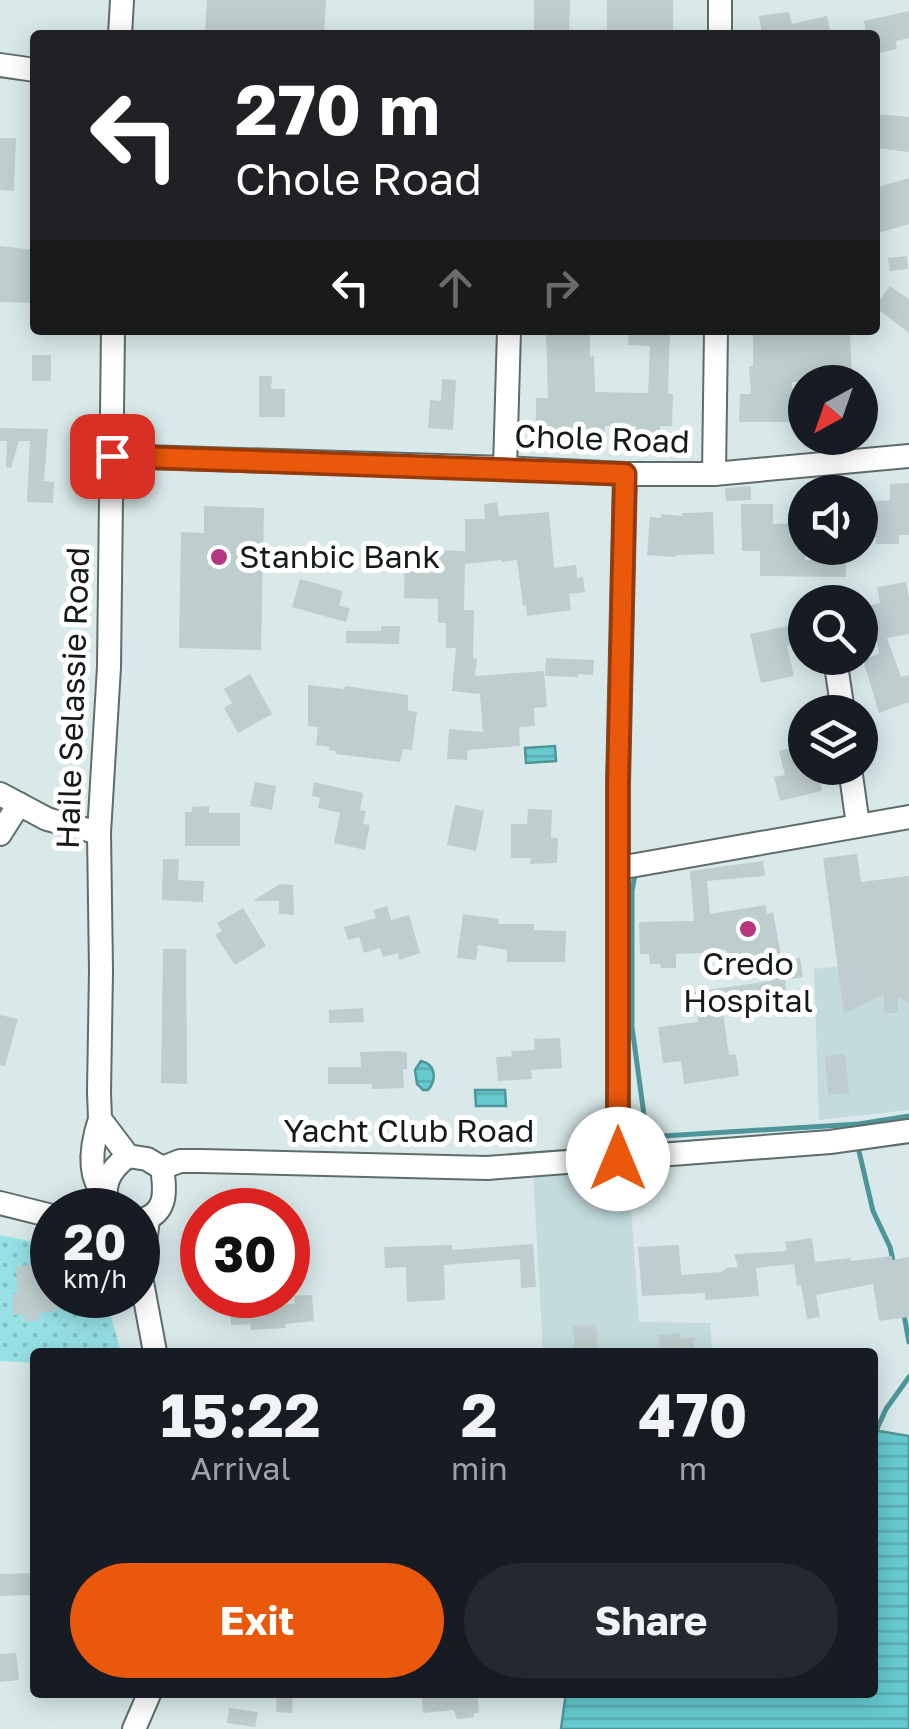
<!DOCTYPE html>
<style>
:root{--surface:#171b24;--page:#242831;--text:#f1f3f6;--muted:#9ea1a6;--accent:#ea580c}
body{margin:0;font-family:"Golos Text",sans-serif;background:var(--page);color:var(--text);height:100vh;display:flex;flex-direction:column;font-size:38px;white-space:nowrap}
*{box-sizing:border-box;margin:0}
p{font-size:32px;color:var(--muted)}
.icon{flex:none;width:55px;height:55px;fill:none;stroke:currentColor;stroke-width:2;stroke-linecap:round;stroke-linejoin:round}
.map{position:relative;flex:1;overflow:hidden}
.sheet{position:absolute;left:30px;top:1348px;width:848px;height:350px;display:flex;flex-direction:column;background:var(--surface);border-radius:10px;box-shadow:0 5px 25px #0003}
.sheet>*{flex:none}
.banner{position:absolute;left:30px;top:30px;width:850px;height:305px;border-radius:10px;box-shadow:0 5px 25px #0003;background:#202124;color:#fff;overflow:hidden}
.needle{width:65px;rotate:220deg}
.buttons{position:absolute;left:788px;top:365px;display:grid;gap:20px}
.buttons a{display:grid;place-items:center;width:90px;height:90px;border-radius:50%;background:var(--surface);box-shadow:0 5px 25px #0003;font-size:50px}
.speed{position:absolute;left:30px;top:1188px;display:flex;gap:20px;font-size:50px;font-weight:700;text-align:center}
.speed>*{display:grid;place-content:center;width:130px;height:130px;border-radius:50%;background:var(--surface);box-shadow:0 5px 25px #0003;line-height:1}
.speed small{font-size:25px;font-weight:400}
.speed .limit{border:15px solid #d22;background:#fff;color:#111}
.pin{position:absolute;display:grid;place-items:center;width:85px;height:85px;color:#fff;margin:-42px;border-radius:20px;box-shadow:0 5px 15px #0006}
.me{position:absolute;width:110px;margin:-55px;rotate:0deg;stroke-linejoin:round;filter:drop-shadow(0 0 8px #0008)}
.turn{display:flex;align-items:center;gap:35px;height:210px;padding:0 40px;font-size:45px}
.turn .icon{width:130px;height:130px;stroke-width:2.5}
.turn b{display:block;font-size:70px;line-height:85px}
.lanes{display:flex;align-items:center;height:95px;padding:0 40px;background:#0003;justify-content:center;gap:50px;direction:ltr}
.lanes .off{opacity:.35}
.eta{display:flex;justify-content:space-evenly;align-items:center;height:170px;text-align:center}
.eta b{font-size:60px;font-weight:700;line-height:70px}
.primary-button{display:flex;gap:20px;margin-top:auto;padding:20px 40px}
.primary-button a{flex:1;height:115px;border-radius:60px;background:var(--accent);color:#fff;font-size:40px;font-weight:700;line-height:115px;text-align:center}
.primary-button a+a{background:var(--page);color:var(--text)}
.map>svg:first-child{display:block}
.built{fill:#c3dbdc}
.grass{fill:url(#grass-dots)}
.water{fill:url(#water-rules);stroke:#4e9599;stroke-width:2.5}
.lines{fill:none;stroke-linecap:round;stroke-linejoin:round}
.stream{stroke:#4e9599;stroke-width:5}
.building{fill:#becdcd}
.minor-casing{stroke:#5f6c6c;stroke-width:26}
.minor{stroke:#fff;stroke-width:22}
.route-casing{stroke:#983908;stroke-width:25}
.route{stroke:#ea580c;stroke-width:18}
.poi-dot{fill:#b73680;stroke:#fff;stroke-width:4}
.labels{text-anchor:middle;stroke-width:10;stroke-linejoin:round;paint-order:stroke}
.street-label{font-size:32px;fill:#151a1b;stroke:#fff}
.poi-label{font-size:32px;fill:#151a1b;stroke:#fff;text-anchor:start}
</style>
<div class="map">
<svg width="909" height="1729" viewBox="0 0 909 1729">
<defs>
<pattern id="grass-dots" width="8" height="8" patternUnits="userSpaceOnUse" patternTransform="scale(2.5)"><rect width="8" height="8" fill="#96e1e5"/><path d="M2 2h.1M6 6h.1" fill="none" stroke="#80c0c4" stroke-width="1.8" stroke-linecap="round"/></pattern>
<pattern id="water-rules" width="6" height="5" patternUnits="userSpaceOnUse" patternTransform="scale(2.5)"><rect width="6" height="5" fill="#66cacf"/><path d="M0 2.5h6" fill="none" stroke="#58adb1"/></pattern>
</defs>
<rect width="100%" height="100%" fill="#d9e9e9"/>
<g class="built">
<path d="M909,959v151l-90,10 -5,-151z"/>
<path d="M628,1167l11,155 71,1 2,29h-169l-10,-180z"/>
</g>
<path class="grass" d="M0,1235l52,11v49h53l16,57h-86v11l-35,-2z"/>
<g class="water">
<path d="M555,746l1,15 -30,2 -1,-15z"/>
<path d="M421,1061c15,3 16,19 7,29h-5l-6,-6 -2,-14z"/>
<path d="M475,1090h30l1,16h-30z"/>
<path d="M873,1430l36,6v293h-348l5,-36 306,-1z"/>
</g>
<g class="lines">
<g class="stream">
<path d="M635,874l-3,17v136l15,110 212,-13 50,-8"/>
<path d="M858,1147l15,64 17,36 4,18"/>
<path d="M904,1315l5,27"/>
<path d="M876,1431l10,-22 23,-32"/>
</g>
</g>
<g class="building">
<path d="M207,0h119l-2,35h-119z"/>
<path d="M534,0h36l-1,35h-35z"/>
<rect x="607" y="0" width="66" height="35"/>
<path d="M909,11v27l-13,3 1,8 -22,5v-19h-9l-2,-14z"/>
<path d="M789,12l3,12 35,-8 4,19h-69l-3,-19z"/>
<path d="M875,114l34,3v35l-34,-4z"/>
<path d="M0,138h16l-2,53 -14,-1z"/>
<path d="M909,178v46l-34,10v-46z"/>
<path d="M0,246l35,4v53l-35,-1z"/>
<path d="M907,256l1,13 -18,2 -2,-13z"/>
<path d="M890,286l19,13v34l-34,-26z"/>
<path d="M546,330h44v27l4,-1 1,36 53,1 2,-47 -22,-1 1,-15h41l-2,64h5l-1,32h-12l1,11 -24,1 -1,-12h-31v14l-69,-2v-40h12z"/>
<path d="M850,330l2,52h-60l3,40h-56l1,-28h11l-2,-28h4v-31h5v-4z"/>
<rect x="32" y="355" width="19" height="26"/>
<path d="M259,376h13l-1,13h14v28h-26z"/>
<path d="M442,379l14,1 -3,50 -25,-2 2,-28 11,1z"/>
<path d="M0,428l48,1 -4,52 10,1 -1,21 -26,-1 3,-61h-11l-8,27 -5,-1 1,-26h-7z"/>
<path d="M909,483v52h-10v9h-23v-7h-7v-8h-5l-1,-27 27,-2v-16z"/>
<path d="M751,486v14l-25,1 -1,-13z"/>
<path d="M497,502l2,14 50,-4 5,56 22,-3 1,13 6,-1 2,15 -16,2 2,16 -44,6 -1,-11 -3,1 -6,-46 -15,2v-2l-37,4 -1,46h10l-1,48 4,1 -2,17 69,-5 3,36 -13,1 1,18 -16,1 1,19 -52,4 -1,10 -20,-1 2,-30 34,3 -3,-38 -28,-3 4,-43h-10v-25h-8v-24l-34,-1 1,-49 60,2v-32h20l-1,-15z"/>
<path d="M741,504h32v20l32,-1v37h41v17l-86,-1v-25h-18z"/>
<path d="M204,506l60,2 -3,142 -82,-2 2,-116 23,1z"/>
<path d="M713,512l1,42 -38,1v2l-29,-2 3,-38 11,1v-4l21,2v-3z"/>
<path d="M300,579l43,12 -4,14 11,4 -4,13 -54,-15z"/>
<path d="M906,582l3,16v36l-22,4 14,39 8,-2v27l-30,11 -16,-53 16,-6 -8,-49 9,-2 -3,-16z"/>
<path d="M381,626h19l-1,18 -53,-1v-12h35z"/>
<path d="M788,626l4,18 -5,2 7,30 -33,7 -11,-49z"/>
<path d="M546,658l48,2 -1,15 -15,-1v3l-33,-1z"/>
<path d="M250,674l22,40 -34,19 -14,-25 8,-5 -8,-14z"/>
<path d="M308,685l36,4 1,-3 63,9v16l9,1 -5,38 -9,-1 -3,13 -64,-8v-3l-7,-1 1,-3 -14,-2 2,-18 -10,-1z"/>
<path d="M796,747l5,21h16l5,23 -42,10 -6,-24 11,-2 -6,-24z"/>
<path d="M255,782l21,4 -4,24 -22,-4z"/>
<path d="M314,782l49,11 -3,17 6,1 -3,13 7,1 -5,25 -31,-7 6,-30 -22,-5 2,-10 -8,-2z"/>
<path d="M455,805l29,6 -8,40 -29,-6z"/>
<path d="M209,806v7h31v33h-55v-34h7v-5z"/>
<path d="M528,809l24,1 -1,28h7l-1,25 -27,1 1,-6h-20v-34h16z"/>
<path d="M857,854l4,28 48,-6v127l-11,-6v16h-14v-19l-40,20 -21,-156z"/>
<path d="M163,859h16l-1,21 26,1 -1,21 -41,-2z"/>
<path d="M763,861l2,15 -58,5 3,33 55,-9 2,9 6,-2 9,49 18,-3 3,19 -18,3 2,23 -64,9 6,43 7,-1 3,22 -55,8 -3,-23 -18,2 -5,-36 40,-5 -4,-30 77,-11 -1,-14h-41l-3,-17 -21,3 -29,1v14h-15l-1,-4h-10l-1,-10h-9l-1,-32 55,-1 -4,-50z"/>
<path d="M280,884l13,1 1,30 -15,-1v-13h-26z"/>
<path d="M387,906l4,14 18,-5 11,38 -21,7 -1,-7 -15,4 -3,-9 -16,5 -5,-16 -11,3 -4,-13 32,-9 -2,-8z"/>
<path d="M243,908l23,38 -31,19 -20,-30 7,-4 -5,-8z"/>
<path d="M463,914l36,5 -1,5h36v6l32,1 -1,31h-58v-12l-29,-5 -2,15 -19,-2z"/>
<path d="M163,949h23l1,135 -26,-1z"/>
<path d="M363,1008l1,14 -35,1v-13z"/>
<path d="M0,1015l18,4 -13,47 -5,-1z"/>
<path d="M560,1038l2,30 -31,2 1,9 -34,2 -2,-24 16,-1 -1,-5 24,-1 -1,-11z"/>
<path d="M399,1051l8,2v16h-4l1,19 -32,1v-5h-44v-17h33l-1,-15z"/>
<path d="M845,1054l4,39 -21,2 -3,-39z"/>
<path d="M812,1238l3,24 35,-4 1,3 41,-5v4l17,-3v60l-30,4 -6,-37 -57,11 4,22 -13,2 -6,-34 -4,1 -3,-22 -38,4 3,28 -54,4v-7l-63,3 -4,-49 41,-2 2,30 40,-3 6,-4 11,-1 -4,-13 53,-3 -2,-9z"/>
<path d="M533,1244l3,43 -15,1 -1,-29 -76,6 1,35 -38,2 -1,-35 -21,1 -1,-21 68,-2v5z"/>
<path d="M38,1264l2,23 12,-1v9h4l1,16 -18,2v8l-15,1v-7h-11l-1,-21 6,-1 -2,-27z"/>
<path d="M247,1295h19v11l29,-2 -1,-8 18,-1 2,26 -29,3 1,4 -35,2 -1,-6 -19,1 -1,-18 18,-3z"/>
<path d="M596,1325l2,27h-23l-2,-26z"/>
<path d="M680,1333v6l13,-2 2,15h-35l-2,-17z"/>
<path d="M35,1573v22l-35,1v-22z"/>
<path d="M16,1653l3,27 -19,2v-28z"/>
<path d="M277,1692h16l-1,21 -16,-1z"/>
<path d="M421,1692h56l2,21h-5v4l-17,2 -3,-9 -31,3z"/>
<path d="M229,1708l29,4 -3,15 -28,-4z"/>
</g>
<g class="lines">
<g class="minor-casing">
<g id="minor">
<path d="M120,35l2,-35"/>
<path d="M720,35v-35"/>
<path d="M0,65l35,5"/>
<path d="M113,330l-4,337 -10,166 2,138 -2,121 1,27 28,37 19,3 15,9 18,-7h20l287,7 343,-26 79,-11"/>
<path d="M112,456l393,12 120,6h89l195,-18"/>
<path d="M505,468l4,-138"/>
<path d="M714,474l2,-144"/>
<path d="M835,658l8,54"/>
<path d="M850,768l8,57"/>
<path d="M0,794l47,25 52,14"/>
<path d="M0,834l19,-30"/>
<path d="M619,868l290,-51"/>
<path d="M100,1119c-8,24 -14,56 5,76"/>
<path d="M618,1159v-375l7,-310"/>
<path d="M0,1203l52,13"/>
<path d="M111,1210c-12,-22 -2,-40 17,-54"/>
<path d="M138,1221c29,-6 28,-28 24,-53"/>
<path d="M138,1268l3,9 14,75"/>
<path d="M141,1277l7,-58"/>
<path d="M134,1729l16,-37"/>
</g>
</g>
<use href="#minor" class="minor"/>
</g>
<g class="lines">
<g class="route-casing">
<path id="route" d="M112,456l513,18 -7,310v375"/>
</g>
<use href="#route" class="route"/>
</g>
<g class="poi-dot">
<circle cx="219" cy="557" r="10"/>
<circle cx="748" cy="929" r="10"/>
</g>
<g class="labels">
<g class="street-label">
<text transform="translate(602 439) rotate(2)" y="11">Chole Road</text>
<text transform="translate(73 698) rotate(-88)" y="11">Haile Selassie Road</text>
<text x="409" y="1142">Yacht Club Road</text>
</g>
<g class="poi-label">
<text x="239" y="568">Stanbic Bank</text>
<text x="748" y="975" text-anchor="middle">Credo<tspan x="748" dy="37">Hospital</tspan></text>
</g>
</g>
</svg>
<div class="buttons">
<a><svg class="needle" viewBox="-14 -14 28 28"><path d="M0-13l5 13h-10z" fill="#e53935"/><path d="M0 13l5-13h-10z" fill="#9ea1a6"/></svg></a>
<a><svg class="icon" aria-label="sound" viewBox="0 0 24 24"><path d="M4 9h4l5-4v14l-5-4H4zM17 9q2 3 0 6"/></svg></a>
<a><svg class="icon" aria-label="search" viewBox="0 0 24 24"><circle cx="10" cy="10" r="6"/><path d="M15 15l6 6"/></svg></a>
<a><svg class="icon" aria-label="layers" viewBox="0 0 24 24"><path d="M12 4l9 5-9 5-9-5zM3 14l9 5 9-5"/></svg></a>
</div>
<div class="speed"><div>20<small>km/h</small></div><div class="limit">30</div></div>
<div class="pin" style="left:112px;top:456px;background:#d93025"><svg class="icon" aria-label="arrive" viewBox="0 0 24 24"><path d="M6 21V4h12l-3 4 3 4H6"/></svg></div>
<svg class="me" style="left:618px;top:1159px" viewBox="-20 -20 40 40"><circle r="19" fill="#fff"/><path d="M0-13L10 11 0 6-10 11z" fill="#ea580c"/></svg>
<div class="banner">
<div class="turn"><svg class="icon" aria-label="left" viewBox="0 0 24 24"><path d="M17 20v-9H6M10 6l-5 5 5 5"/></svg><div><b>270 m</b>Chole Road</div></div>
<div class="lanes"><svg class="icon" aria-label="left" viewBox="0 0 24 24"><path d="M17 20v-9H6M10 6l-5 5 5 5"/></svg><svg class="icon off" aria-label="ahead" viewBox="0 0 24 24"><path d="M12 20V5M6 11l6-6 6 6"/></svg><svg class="icon off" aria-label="right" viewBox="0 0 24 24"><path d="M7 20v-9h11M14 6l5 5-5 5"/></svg></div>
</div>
<section class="sheet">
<div class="eta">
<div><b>15:22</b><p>Arrival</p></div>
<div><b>2</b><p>min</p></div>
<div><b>470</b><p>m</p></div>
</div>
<div class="primary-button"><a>Exit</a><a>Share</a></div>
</section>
</div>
